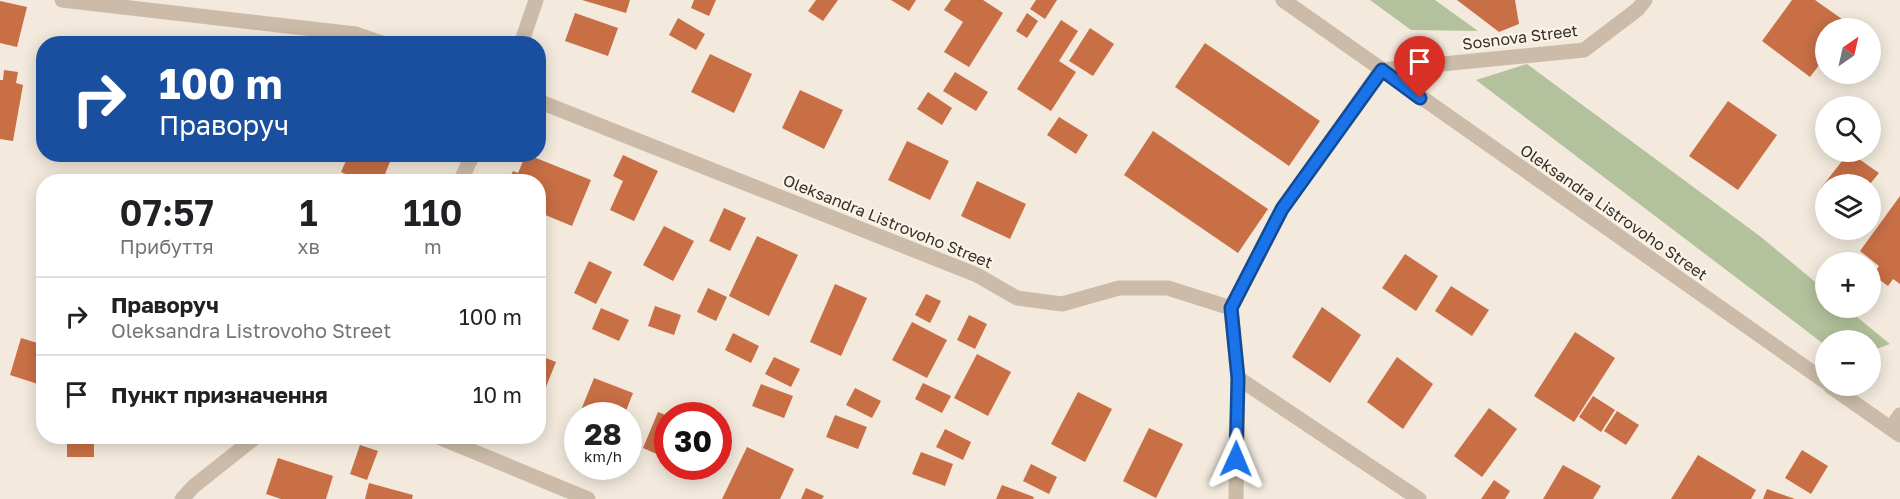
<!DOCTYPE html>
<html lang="uk">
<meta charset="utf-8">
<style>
:root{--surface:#fff;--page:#f6f6f6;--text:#202124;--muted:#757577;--line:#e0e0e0}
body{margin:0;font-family:"Golos Text",sans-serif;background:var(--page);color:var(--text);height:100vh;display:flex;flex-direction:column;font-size:22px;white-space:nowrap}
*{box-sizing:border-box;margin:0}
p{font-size:20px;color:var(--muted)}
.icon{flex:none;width:33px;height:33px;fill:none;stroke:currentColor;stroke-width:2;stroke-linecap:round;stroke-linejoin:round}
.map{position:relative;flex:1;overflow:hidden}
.panel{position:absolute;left:36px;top:174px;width:510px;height:270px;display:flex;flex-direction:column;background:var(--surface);border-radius:24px;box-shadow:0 3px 15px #0003}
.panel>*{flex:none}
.hud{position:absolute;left:36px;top:36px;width:510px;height:126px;border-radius:24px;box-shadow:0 3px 15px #0003;background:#1a4fa0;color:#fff;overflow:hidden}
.needle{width:39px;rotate:34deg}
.buttons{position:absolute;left:1815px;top:18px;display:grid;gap:12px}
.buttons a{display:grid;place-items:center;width:66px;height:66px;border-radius:50%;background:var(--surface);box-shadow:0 3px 15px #0003;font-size:30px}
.speed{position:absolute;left:564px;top:402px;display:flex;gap:12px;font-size:30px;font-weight:700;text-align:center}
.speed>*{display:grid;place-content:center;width:78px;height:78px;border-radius:50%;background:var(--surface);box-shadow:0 3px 15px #0003;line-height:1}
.speed small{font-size:15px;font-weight:400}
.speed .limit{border:9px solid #d22;background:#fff;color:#111}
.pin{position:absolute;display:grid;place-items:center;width:51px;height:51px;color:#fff;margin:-62px -26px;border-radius:50% 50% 50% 0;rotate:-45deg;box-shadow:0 0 6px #0007}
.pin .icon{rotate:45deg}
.me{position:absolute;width:66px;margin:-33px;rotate:1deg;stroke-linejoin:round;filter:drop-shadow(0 0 4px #0008)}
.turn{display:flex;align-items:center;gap:21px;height:126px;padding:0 24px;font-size:27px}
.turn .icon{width:78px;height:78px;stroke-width:2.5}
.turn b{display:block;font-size:42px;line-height:51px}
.eta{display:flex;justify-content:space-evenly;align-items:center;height:102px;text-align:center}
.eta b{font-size:36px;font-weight:600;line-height:42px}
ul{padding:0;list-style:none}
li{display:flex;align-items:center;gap:18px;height:78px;padding:0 24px;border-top:2px solid var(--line)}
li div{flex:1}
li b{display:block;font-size:22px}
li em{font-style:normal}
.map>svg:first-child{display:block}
.green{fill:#b3c29c}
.building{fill:#c86f46}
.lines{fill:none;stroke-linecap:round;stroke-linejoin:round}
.minor{stroke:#cbbba8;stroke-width:15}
.route-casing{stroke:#114b97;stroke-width:15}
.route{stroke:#1a73e8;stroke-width:10}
.labels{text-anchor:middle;stroke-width:4.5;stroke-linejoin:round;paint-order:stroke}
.street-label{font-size:16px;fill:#382f29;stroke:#faf4e9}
</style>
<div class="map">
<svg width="1900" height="499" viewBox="0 0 1900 499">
<rect width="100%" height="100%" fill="#f3eadd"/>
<g class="green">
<path d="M1370,0h65l43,31 -67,-1z"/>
<path d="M1527,64l234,173 64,53 1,18h20l44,36 -19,7 -1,-11h-44l-1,5 -349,-265z"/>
</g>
<g class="building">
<path d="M582,0h48l-4,13z"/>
<path d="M694,0h22l-7,16 -18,-8z"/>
<path d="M816,0h22l-15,21 -15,-10z"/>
<path d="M891,0h25l-7,11z"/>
<path d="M951,0h32l20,13 -34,54 -25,-15 19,-30 -19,-12z"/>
<path d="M1036,0h21l-12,19 -15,-10z"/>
<path d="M1457,0h58l4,24 -20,8z"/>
<path d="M1792,0h23l34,24 -3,4h-20v28l-16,21 -48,-36z"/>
<path d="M0,1l27,6 -10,40 -17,-4z"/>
<path d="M575,13l43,15 -10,28 -43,-15z"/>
<path d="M1027,13l11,8 -11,17 -11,-7z"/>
<path d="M678,18l27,16 -9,16 -27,-15z"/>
<path d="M1061,20l17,11 -19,30 17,11 -25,39 -34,-22z"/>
<path d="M1090,28l24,16 -21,32 -24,-15z"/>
<path d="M1205,43l115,78 -31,45 -114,-79z"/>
<path d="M710,54l42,20 -18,39 -43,-21z"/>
<path d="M4,70l14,2 -2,11 7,2 -10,56 -13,-2v-59h3z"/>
<path d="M955,72l33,20 -12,19 -33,-20z"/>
<path d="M800,90l43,20 -19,39 -42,-21z"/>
<path d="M928,92l24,16 -10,17 -25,-16z"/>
<path d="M1728,101l49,34 -39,55 -49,-34z"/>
<path d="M42,106h2v36h-6z"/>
<path d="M1059,117l29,18 -12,19 -29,-19z"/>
<path d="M1153,131l115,78 -30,44 -114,-78z"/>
<path d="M907,141l42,20 -19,39 -42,-20z"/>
<path d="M1849,152l30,21 -9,11h-44v7l-5,-3z"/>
<path d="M349,154h44l-11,28h-18l-23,-10z"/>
<path d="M526,154l65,26 -19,46 -34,-14v-30h-30l5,-11 5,2z"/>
<path d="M623,155l35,16 -24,50 -24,-11 13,-29 -10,-5z"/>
<path d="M977,181l49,23 -16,35 -49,-23z"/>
<path d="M1900,196v88l-7,-5 -5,7 -15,-11 6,-9 -19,-15z"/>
<path d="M724,208l22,10 -16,33 -21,-10z"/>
<path d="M664,226l30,15 -21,40 -30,-16z"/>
<path d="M757,236l41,19 -29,61 -40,-20z"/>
<path d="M1405,254l33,22 -22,35 -34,-23z"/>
<path d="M589,261l23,11 -16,32 -22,-11z"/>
<path d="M835,284l32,14 -26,58 -31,-14z"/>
<path d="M1451,286l38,24 -17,26 -37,-25z"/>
<path d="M708,288l19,9 -11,24 -19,-9z"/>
<path d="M926,294l15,7 -11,22 -15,-8z"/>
<path d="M655,306l26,9 -7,20 -26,-9z"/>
<path d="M1322,307l39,28 -31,48 -38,-26z"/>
<path d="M601,308l28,12 -10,21 -27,-12z"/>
<path d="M969,315l18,9 -12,25 -18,-9z"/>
<path d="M912,322l35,18 -20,38 -35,-18z"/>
<path d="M1575,332l40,26 -41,64 -40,-26z"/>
<path d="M733,333l26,13 -8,17 -26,-13z"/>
<path d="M21,338l23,7v41l-34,-11z"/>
<path d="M977,354l34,18 -23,44 -34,-18z"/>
<path d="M538,355l18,7 -17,42h-1z"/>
<path d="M774,357l26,12 -9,18 -26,-13z"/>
<path d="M1397,357l36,27 -30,45 -36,-27z"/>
<path d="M594,378l39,15 -9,23h-30l-13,-6z"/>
<path d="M923,383l28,13 -9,17 -27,-14z"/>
<path d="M761,384l32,12 -9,22 -32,-12z"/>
<path d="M855,388l26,13 -9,17 -26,-13z"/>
<path d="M1078,392l34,17 -27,53 -34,-18z"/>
<path d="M1593,396l22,14 -14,22 -22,-15z"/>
<path d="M1489,408l28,21 -35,48 -28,-21z"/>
<path d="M1617,411l22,14 -13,20 -22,-14z"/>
<path d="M658,412l10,4v43l-25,-11z"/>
<path d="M835,415l32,12 -9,22 -32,-12z"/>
<path d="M1149,428l34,16 -27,54 -33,-17z"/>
<path d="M945,429l26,13 -8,18 -27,-13z"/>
<rect x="67" y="436" width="27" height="21"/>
<path d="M360,445l18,6 -11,29 -17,-6z"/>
<path d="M747,447l47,22 -14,30h-58z"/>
<path d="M1802,450l26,16 -17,28 -26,-16z"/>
<path d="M921,452l32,12 -8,22 -33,-12z"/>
<path d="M1698,455l58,35 -5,9h-80z"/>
<path d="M278,458l55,18 -7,23h-45l-15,-5z"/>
<path d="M1031,464l26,13 -8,17 -26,-13z"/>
<path d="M1563,465l38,21 -8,13h-50z"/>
<path d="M1494,480l16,11 -5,8h-24z"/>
<path d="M369,483l44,12 -1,4h-47z"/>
<path d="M1002,485l32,12 -1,2h-37z"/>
<path d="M806,488l18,8 -2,3h-21z"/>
<path d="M1767,489l28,10h-32z"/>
</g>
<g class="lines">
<g class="minor">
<path d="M62,0l294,34 29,10"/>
<path d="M1283,0l543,382"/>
<path d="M521,44l15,-44"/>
<path d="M538,101l439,174 40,23 45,6 57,-16h49l63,20"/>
<path d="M460,182l13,-28"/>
<path d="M1830,386l70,49"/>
<path d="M1891,428l9,-13"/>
<path d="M436,436l152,63"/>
<path d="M182,499l12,-13 63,-50"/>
<path d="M1236,499l2,-121"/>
<path d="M1419,499l-181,-121 -7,-70 51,-99 99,-139 203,-20 54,-41 7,-9"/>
</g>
</g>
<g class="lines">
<g class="route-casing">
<path id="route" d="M1236,459l2,-81 -7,-70 51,-99 100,-139 38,28"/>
</g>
<use href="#route" class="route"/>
</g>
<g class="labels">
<g class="street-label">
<text transform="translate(1520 37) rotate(-7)" y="6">Sosnova Street</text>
<text transform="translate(1614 212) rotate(35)" y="6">Oleksandra Listrovoho Street</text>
<text transform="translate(888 221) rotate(22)" y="6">Oleksandra Listrovoho Street</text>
</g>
</g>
</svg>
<div class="buttons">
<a><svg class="needle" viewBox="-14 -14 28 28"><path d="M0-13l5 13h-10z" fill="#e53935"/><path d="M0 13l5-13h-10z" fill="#757577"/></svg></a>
<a><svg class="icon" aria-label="search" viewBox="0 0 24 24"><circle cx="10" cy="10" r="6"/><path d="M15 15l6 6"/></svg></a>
<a><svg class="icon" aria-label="layers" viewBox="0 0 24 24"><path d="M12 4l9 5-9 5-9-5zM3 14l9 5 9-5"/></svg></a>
<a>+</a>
<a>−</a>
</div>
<div class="speed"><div>28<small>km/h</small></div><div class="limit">30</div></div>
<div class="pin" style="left:1420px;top:98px;background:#d93025"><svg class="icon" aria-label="arrive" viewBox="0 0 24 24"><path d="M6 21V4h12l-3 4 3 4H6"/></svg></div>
<svg class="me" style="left:1236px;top:459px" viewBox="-20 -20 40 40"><path d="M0-17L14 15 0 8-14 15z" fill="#1a73e8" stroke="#fff" stroke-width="4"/></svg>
<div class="hud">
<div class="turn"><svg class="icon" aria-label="right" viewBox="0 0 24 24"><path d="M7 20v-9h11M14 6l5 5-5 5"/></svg><div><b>100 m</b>Праворуч</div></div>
</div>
<section class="panel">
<div class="eta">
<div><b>07:57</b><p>Прибуття</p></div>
<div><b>1</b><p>хв</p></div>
<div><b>110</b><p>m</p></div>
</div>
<ul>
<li><svg class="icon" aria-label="right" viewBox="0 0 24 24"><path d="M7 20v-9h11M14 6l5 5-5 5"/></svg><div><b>Праворуч</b><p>Oleksandra Listrovoho Street</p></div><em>100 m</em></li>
<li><svg class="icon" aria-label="arrive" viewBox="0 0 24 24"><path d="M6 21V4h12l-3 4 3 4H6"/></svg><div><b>Пункт призначення</b></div><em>10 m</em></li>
</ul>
</section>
</div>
